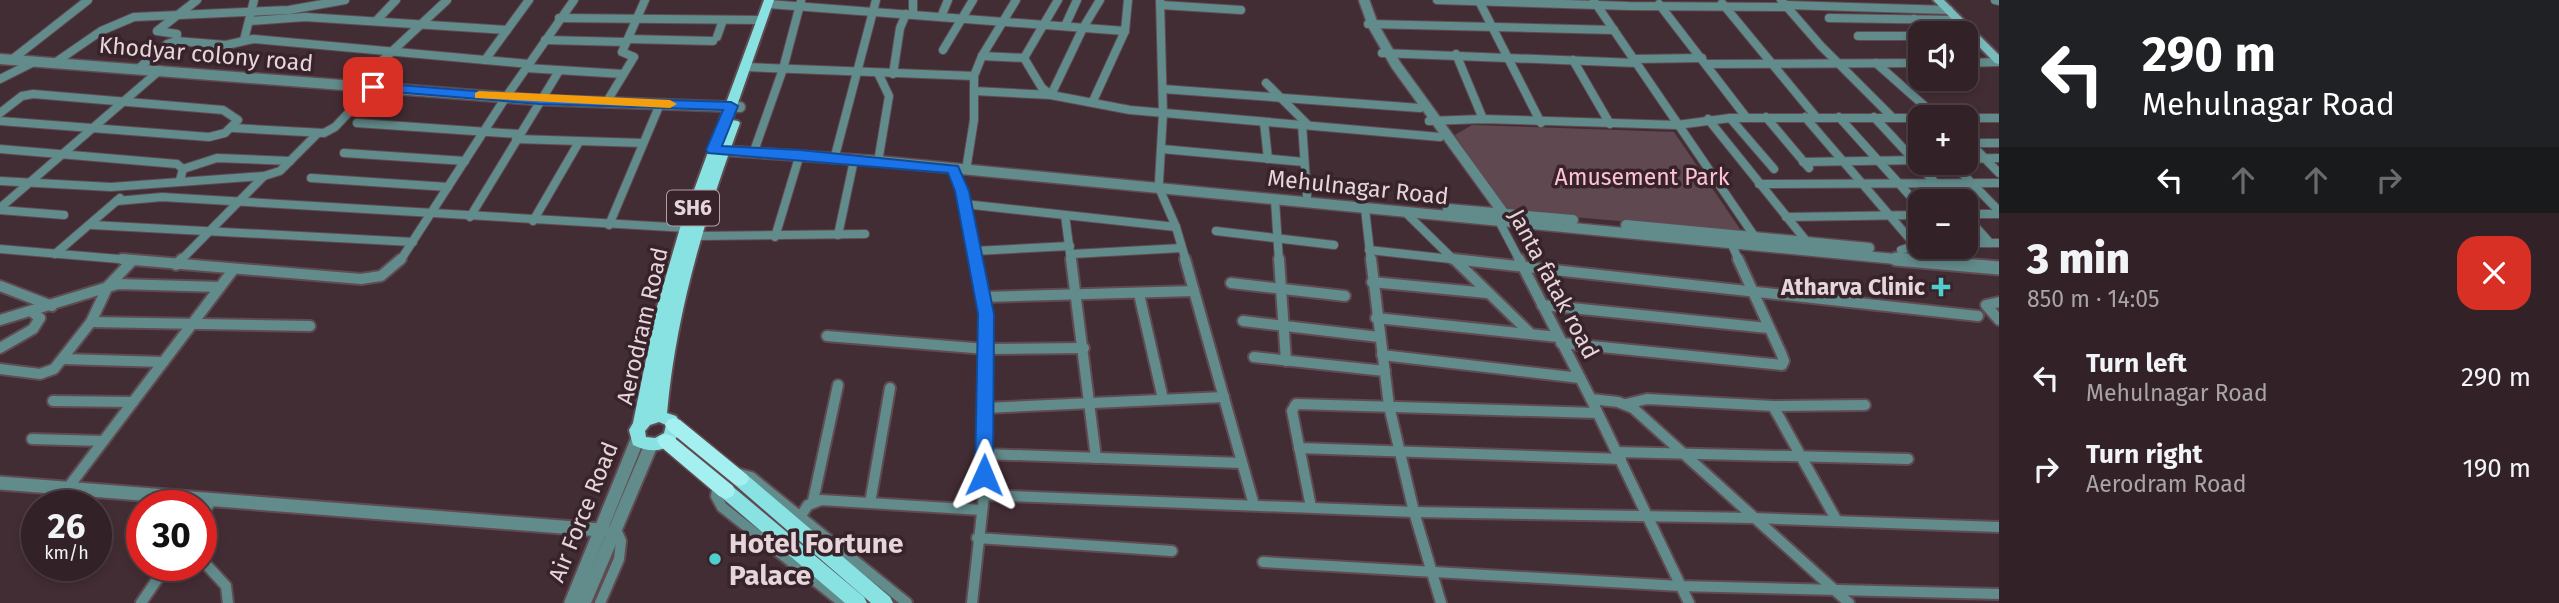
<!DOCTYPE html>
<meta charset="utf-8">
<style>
:root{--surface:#322227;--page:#3d2f33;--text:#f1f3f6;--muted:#a8a4a7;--line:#4d3f44}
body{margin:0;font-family:"Fira Sans",sans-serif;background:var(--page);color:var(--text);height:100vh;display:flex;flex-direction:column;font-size:26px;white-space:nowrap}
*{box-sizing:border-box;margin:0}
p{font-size:23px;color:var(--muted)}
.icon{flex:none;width:38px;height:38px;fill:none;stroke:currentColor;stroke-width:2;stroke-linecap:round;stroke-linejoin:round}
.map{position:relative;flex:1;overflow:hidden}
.panel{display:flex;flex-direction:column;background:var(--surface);width:560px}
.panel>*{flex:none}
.top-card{background:#202124;color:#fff;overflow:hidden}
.controls{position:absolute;left:1908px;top:21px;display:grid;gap:14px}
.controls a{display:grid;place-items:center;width:70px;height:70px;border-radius:14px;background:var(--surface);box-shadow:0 4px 10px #0003,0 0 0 2px var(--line);font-size:35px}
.speed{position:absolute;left:21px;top:490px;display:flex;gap:14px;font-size:35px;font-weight:700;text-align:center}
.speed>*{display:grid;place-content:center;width:91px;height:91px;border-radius:50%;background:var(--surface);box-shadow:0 4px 10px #0003,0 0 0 2px var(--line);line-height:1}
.speed small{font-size:18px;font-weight:400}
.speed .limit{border:10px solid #d22;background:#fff;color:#111}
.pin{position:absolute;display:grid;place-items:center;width:60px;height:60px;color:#fff;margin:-30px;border-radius:14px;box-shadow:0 4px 10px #0006}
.me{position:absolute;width:77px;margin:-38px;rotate:1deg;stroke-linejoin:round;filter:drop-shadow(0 0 5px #0008)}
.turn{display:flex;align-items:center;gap:24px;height:147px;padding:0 28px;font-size:32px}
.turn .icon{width:91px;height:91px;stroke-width:2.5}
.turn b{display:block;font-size:49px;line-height:60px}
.lanes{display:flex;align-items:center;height:66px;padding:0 28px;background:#0003;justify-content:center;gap:35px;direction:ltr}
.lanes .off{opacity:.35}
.round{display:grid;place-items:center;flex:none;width:74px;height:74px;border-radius:21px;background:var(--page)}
.headline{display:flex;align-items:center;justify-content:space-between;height:119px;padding:0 28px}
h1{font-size:42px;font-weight:800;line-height:52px}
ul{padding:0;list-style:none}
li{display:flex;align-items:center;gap:21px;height:91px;padding:0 28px}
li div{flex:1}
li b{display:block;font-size:26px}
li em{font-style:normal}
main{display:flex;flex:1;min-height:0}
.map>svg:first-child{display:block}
.green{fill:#5f484f}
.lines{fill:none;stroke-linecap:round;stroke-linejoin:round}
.minor-far1-casing{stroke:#604b52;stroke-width:10}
.minor-casing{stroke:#604b52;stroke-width:14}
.tertiary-far1-casing{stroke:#604b52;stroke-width:13}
.tertiary-casing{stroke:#604b52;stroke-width:17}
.secondary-casing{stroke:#604b52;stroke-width:4}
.primary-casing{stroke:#604b52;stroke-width:4}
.trunk-casing{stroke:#604b52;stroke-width:3}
.minor-far1{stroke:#628b8b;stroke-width:8}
.minor{stroke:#628b8b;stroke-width:10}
.tertiary-far1{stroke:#628b8b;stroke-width:10}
.tertiary{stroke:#628b8b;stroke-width:13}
.secondary{fill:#79bcbc;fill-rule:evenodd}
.primary{fill:#89e2e2;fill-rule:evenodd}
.trunk{fill:#a4efef;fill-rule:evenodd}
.route{fill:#1a73e8;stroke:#114b97;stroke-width:2}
.slow{fill:#f59e0b}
.poi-dot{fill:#52cdcd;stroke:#38232a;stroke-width:2.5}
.labels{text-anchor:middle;stroke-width:7;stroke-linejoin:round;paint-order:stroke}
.shield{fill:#38232a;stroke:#b1a0a6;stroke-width:2}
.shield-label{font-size:21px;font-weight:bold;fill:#e5d6db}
.street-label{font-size:23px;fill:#e5d6db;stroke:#38232a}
.park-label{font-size:23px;fill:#fdc3d5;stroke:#38232a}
.poi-label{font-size:23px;font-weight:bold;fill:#e5d6db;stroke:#38232a;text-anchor:end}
.near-poi-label{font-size:28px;font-weight:bold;fill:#e5d6db;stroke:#38232a;text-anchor:start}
</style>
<main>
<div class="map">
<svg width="1999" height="603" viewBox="0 0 1999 603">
<rect width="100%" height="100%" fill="#432d34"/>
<path class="green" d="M1472,125l202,7 68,100 -235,-21 -52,-76z"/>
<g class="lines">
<g class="minor-far1-casing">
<g id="minor-far1">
<path d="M913,0v14"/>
<path d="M1437,0l192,6 158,1"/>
<path d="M1781,0l40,46 71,71"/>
<path d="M1995,0l4,1"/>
<path d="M1479,1l62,122"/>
<path d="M1594,1l163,239"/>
<path d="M1722,3l94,114"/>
<path d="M768,4l357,27"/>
<path d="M1659,4l87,113"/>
<path d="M1161,5l80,5"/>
<path d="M1786,5l163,5"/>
<path d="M941,17l7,-17"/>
<path d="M559,18l203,2"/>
<path d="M1829,18l129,2"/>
<path d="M1914,19l14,14"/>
<path d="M249,21l56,-4 202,13"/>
<path d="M376,21l20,-21"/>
<path d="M1368,24l246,6"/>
<path d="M1065,26l12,-26"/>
<path d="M1858,36h62"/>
<path d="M717,37l6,-17"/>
<path d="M628,39l85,2"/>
<path d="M244,40l10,-40"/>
<path d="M545,40l81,2"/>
<path d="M176,41l1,-7 -20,-3 40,-31"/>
<path d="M943,50l30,-50"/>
<path d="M1382,53l254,10"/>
<path d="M1456,54l27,65"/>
<path d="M982,56l42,2 34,-58"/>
<path d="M14,58l74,-58"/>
<path d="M1024,58l18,30 9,7 32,-67 17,-28"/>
<path d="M1634,59l68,-1"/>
<path d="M485,60l44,-60"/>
<path d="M1573,60l37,64"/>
<path d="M56,62l45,-31 33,-14 155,-7 56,-10"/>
<path d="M1876,63l61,54"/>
<path d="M1965,63l34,-1"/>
<path d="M1706,64l214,-1"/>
<path d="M746,67l228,9"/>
<path d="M139,68l28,-24 9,-3 50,4 27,-6 276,25"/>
<path d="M526,68l97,6"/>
<path d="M878,73l11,23 -10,60"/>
<path d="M893,74l7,-46 6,-14"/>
<path d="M0,79l36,-18"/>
<path d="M1266,83l42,42"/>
<path d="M355,86l92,-86"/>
<path d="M1163,89l257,19"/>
<path d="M974,91l77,4 79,15 310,27"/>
<path d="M1093,101l32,-70 3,-31"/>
<path d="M606,103l28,-46 -12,-5 23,-52"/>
<path d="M0,113l22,-17 11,-2 190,16 15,10 -13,13 -16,4 -209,-16"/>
<path d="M1766,117l43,51"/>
<path d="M1805,117l110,128"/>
<path d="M1839,117l81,90"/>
<path d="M1874,117l78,84"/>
<path d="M1730,118l44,51"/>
<path d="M1910,118l10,10"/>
<path d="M1965,118h34"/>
<path d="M1708,119l99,123"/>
<path d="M1429,121l54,-2 194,6 53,-7h190"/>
<path d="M1264,122l4,37"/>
<path d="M357,123l162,11"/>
<path d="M1302,124l5,72"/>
<path d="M233,128l91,5 11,-6 38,-40"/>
<path d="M1965,138l34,35"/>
<path d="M516,139l127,4"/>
<path d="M1968,143h31"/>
<path d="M0,149l177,15 6,5 -3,11"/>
<path d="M1162,149l142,13"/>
<path d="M754,151l29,-82 18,-68"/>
<path d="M836,152l40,-152"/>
<path d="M344,153l121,8"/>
<path d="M1965,159l34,-1"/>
<path d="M1803,162l117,-2"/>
<path d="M1952,163l47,48"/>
<path d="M183,169l34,-11 73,3"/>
<path d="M953,169l9,22 14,70"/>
<path d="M966,170l8,-50v-44l8,-20 34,-56"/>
<path d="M311,178l137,9"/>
<path d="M0,181l111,6 153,-11"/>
<path d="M1159,182l4,-69 -3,-113"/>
<path d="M1759,184l240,-1"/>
<path d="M1160,190l16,37 10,34"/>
<path d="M1275,200l4,61"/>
<path d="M117,201l45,-4 525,31"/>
<path d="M964,204l212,23"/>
<path d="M0,208l160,-138"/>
<path d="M1365,209l6,52"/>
<path d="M0,210l64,5"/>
<path d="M1406,213l49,48"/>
<path d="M1965,214h34"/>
<path d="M1065,215l6,46"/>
<path d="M1965,215l25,28"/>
<path d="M470,217l89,-146"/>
<path d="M1786,217l134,-2"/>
<path d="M533,221l46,-79"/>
<path d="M1500,223l20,38"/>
<path d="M92,225l321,17"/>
<path d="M609,225l51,-121"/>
<path d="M1216,231l118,14"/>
<path d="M838,235l16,-75"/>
<path d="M696,236l169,-2"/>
<path d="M775,237l25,-83"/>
<path d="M1965,243h34"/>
<path d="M1732,245l7,16"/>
<path d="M0,249l143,12"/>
<path d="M1369,250l100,11"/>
<path d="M1901,250l19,-6"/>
<path d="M975,251l95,-5"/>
<path d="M55,254l65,-56"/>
<path d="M1072,254l110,-6"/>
<path d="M180,261l84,-85 16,-5 37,-37"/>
<path d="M400,261l106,-164 68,-97"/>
</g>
</g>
<g class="minor-casing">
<g id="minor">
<path d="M122,259l239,20 20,-3 20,-17"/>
<path d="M1071,259l25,199"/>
<path d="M1185,259l69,246"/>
<path d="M1279,259l7,102"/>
<path d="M1371,259l18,147 25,106 27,91"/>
<path d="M1453,259l525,57"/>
<path d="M1454,259l77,75"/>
<path d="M1519,259l72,140 98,204"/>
<path d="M176,265l6,-6"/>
<path d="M1372,282l115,11"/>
<path d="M1231,283l114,13"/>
<path d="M0,286l52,20"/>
<path d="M1139,294l24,105"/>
<path d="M984,297l210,-6"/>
<path d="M1999,302l-13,3 13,15"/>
<path d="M1542,305l226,23"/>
<path d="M1376,318l182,19"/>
<path d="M0,320l118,-36 102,3"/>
<path d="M1243,321l136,16"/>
<path d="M91,322l219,4"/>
<path d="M827,336l159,13 98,-1"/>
<path d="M1561,343l221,22 2,-4 -3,-8 -43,-94"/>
<path d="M0,348l33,-19 7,-11 -8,-6"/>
<path d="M1382,355l198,23"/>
<path d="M1254,357l131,14"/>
<path d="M64,359l99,3"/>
<path d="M0,369l40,5 14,-5 37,-47 17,-36 24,-25"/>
<path d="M1591,399l27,3 15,6 216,195"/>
<path d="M53,401l80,1"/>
<path d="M1626,404l21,-5 126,7 92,-1"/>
<path d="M1773,406l64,115"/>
<path d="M985,408l239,-11"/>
<path d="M32,439l71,2"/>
<path d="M1299,448l322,11"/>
<path d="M1617,452l291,7"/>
<path d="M984,454l258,9"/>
<path d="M736,473l15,4 156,126"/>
<path d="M718,484l-2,12 6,11 121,96"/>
<path d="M67,489l166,-219"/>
<path d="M984,495l430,17 338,6 247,9"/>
<path d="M813,501l25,-116"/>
<path d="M870,503l20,-115"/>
<path d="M1311,507l-19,-96 4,-7 301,9"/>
<path d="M201,516l11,-16"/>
<path d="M800,517l8,-12 13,-5 161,10"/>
<path d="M977,538l195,13"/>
<path d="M201,559l25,27 2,17"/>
<path d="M1263,562l417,24 319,8"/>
<path d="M141,603l26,-38"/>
<path d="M600,603l19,-44 2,-18 -3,-7 -9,-2"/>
<path d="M972,603l12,-108 2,-181 -11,-55"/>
</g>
</g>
<g class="tertiary-far1-casing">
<g id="tertiary-far1">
<path d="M1364,0l9,25 23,40 111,153"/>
<path d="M0,59l539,41 201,7"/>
<path d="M714,150l164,11 1038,100"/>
<path d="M1448,209l125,11"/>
<path d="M1626,225l243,23"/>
</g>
</g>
<g class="tertiary-casing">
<g id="tertiary">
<path d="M1896,259l103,9"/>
<path d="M0,483l600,47"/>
<path d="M571,603l67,-165"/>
<path d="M584,603l67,-158"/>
</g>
</g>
<g class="secondary-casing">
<path id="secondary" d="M1933,0h11l55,55v9l-4,-1z"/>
</g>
<g class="primary-casing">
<g id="primary">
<path d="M764,0h10l-42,120 6,1 2,2c-35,94 -64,189 -73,290l9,3 6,9c-7,25 -26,31 -49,20l-4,-15 4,-7 23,-113 24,-82zM659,422l7,3 -2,8 -9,5 -9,-1 -1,-6 5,-6z"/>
<path d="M740,472l6,2 144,123 3,6h-22l-137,-119 -2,-5 2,-5z"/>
<path d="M726,484l6,2 132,111 3,6h-22l-125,-107 -2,-5 2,-5z"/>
</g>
</g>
<g class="trunk-casing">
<g id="trunk">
<path d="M674,418l6,2 66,54 3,5 -3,5 -6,2 -6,-2 -66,-54 -3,-5 3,-5z"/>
<path d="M666,434l6,2 61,50 2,5 -2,5 -7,3 -7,-3 -59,-50 -3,-5 3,-5z"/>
</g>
</g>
<use href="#minor-far1" class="minor-far1"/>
<use href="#minor" class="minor"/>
<use href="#tertiary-far1" class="tertiary-far1"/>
<use href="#tertiary" class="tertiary"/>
<use href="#secondary" class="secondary"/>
<use href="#primary" class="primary"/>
<use href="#trunk" class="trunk"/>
</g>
<path class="route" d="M373,83l166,13 192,6 7,4 -16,40 78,4 158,16 11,25 25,123 -1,161 -3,5 -6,2 -7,-2 -2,-5 3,-161 -23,-123 -7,-18 -240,-20 -2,-3 17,-40 -184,-6 -170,-14v-6z"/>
<path class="slow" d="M479,91l191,9 7,4 -7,4 -195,-10v-5z"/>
<g class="poi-dot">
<path d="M1937.5 276.5h7v7h7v7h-7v7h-7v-7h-7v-7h7z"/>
<circle cx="715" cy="559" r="7"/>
</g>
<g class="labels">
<rect class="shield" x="667" y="190.5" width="52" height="35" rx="5"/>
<g class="shield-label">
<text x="693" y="215">SH6</text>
</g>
<g class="street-label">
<text transform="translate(206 54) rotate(5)" y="8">Khodyar colony road</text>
<text transform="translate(1358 187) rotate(6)" y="8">Mehulnagar Road</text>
<text transform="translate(1554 284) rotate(62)" y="8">Janta fatak road</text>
<text transform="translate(642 326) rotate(-77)" y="8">Aerodram Road</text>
<text transform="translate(583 512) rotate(-68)" y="8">Air Force Road</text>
</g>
<g class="park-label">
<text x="1642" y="185">Amusement Park</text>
</g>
<g class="poi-label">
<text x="1925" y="295">Atharva Clinic</text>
</g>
<g class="near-poi-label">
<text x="729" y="553">Hotel Fortune<tspan x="729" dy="32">Palace</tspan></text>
</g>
</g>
</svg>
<div class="controls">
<a><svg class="icon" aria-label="sound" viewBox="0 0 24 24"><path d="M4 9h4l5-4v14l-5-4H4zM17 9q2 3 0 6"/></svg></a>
<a>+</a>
<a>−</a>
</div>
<div class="speed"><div>26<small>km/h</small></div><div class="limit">30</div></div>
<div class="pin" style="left:373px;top:87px;background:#d93025"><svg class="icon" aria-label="arrive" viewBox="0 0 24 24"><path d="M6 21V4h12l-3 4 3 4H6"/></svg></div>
<svg class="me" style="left:984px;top:475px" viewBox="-20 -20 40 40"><path d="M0-17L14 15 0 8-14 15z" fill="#1a73e8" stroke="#fff" stroke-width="4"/></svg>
</div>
<section class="panel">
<div class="top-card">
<div class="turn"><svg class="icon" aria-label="left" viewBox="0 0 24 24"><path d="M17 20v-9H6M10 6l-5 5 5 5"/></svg><div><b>290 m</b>Mehulnagar Road</div></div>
<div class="lanes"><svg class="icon" aria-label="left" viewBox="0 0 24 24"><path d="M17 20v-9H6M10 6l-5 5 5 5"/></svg><svg class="icon off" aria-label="ahead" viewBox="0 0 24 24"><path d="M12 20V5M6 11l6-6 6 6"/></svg><svg class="icon off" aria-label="ahead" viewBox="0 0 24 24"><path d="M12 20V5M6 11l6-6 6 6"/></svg><svg class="icon off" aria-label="right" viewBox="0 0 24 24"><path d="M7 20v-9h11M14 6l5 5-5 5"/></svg></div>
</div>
<div class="headline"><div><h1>3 min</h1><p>850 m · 14:05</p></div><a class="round" style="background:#d93025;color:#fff"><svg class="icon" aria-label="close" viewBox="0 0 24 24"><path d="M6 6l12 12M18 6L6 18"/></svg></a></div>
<ul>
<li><svg class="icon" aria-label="left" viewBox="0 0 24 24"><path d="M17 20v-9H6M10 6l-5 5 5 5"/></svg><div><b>Turn left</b><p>Mehulnagar Road</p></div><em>290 m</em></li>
<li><svg class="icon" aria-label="right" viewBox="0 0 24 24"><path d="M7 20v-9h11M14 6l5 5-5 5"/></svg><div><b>Turn right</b><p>Aerodram Road</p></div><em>190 m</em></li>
</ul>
</section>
</main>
